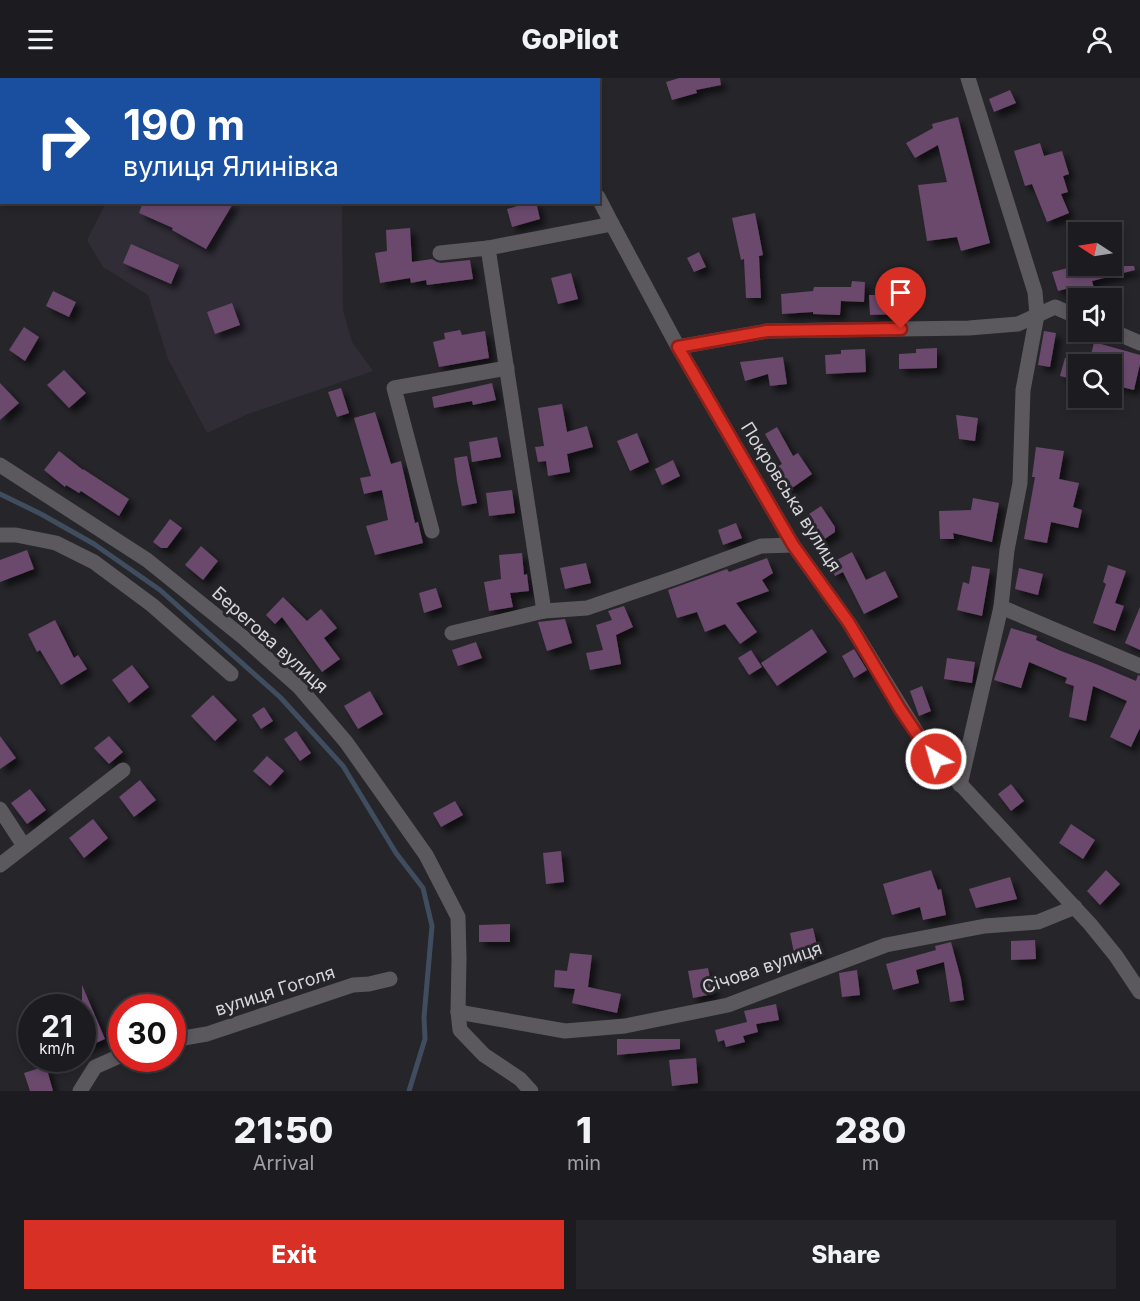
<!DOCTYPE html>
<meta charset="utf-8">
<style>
:root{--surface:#1c1c20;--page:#252529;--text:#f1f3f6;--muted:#a0a1a5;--line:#3a3a3e;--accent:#d93025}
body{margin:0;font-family:Inter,sans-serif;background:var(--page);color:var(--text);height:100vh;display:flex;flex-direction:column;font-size:22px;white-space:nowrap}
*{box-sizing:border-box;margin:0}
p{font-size:20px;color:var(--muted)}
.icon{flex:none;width:33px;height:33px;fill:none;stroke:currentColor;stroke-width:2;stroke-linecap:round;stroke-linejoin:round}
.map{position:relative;height:1013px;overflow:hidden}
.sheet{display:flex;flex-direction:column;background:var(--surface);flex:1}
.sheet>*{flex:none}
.banner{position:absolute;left:0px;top:0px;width:600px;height:126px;box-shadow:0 3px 9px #0003,0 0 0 2px var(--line);background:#1a4fa0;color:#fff;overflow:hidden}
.needle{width:39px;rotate:282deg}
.buttons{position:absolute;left:1068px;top:144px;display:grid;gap:12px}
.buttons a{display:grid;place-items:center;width:54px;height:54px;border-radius:0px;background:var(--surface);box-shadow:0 3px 9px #0003,0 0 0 2px var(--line);font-size:30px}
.speed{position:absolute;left:18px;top:916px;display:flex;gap:12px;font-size:30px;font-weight:700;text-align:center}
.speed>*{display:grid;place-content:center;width:78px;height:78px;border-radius:50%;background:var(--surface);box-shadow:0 3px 9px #0003,0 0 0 2px var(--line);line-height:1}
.speed small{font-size:15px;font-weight:400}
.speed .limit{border:9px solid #d22;background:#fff;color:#111}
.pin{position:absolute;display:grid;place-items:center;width:51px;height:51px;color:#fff;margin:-62px -26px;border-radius:50% 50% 50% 0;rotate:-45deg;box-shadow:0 0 6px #0007}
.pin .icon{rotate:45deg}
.me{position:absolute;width:66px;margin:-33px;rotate:322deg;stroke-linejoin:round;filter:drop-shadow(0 0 4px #0008)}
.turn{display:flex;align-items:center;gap:21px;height:126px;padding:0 24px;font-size:27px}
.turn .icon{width:78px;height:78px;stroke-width:2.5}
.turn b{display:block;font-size:42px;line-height:51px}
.eta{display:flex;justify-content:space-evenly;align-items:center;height:102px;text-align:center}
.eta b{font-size:36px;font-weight:800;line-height:42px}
.primary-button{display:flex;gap:12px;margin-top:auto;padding:12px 24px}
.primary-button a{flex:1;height:69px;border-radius:0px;background:var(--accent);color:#fff;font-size:24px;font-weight:800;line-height:69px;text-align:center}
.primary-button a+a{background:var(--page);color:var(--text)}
header{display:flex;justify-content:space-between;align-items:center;height:78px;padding:0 24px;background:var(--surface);font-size:27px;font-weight:800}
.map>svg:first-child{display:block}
.built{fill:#302d37}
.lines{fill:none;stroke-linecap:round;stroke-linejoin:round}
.stream{stroke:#404d5f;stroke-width:5}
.building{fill:#6b486d;filter:url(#shadow)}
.street{stroke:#5b595e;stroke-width:15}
.route-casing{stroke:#8d1f18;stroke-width:15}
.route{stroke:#d93025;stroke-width:10}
.labels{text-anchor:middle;stroke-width:6;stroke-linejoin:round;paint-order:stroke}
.street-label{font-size:18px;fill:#d6d5d9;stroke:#26252a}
</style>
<header><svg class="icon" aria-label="menu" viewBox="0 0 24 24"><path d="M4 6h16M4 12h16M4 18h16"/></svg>GoPilot<svg class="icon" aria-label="person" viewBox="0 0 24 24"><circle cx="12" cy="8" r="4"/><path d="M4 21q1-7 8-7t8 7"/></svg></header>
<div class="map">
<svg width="1140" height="1013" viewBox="0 0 1140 1013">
<defs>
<filter id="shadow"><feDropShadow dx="5.5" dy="5.5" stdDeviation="3" flood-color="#0009"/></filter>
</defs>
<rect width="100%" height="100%" fill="#26252a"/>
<g class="built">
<path d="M99,0h242v1l-240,1z"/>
<path d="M106,125h236l1,107 9,32 21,29 -125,43 -41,19 -39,-74 -20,-64 -45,-28 -16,-27z"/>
</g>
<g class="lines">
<path class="stream" d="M0,416l41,20 53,30 66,46 120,107 63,69 53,87 27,35 9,38 -8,91 1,22 -16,52"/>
</g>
<g class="building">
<path d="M679,0h41l1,7 -25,5 1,3 -25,7 -6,-18z"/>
<path d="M1010,12l6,13 -22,9 -5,-13z"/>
<path d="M958,39l32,126 -29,8 -4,-14 -30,4 -9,-56 29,-3 -9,-37 -23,13 -9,-15 27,-15 -1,-4z"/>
<path d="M1040,65l4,13 18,-5 7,23 -6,2 5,16 -7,2 8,19 -22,9 -15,-38 -7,2 -11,-35z"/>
<path d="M143,124h91l-28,47 -34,-19 1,-2 -34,-15z"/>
<path d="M532,124h4l4,17 -28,8 -5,-18z"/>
<path d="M755,135l8,42 -4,1 2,42h-15l-2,-39 -3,1 -9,-42z"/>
<path d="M410,150l2,34 20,-3 5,3 4,1 29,-3 3,19 -46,6 -1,-5 -15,3 -1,-5 -30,5 -5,-30 12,-2 -1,-21z"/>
<path d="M131,166l48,21 -8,19 -48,-21z"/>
<path d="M699,174l7,15 -12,5 -7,-14z"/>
<path d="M1076,188h58l1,4 -43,11 5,17h-17l-3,-12 -19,5 -6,-19z"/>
<path d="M571,195l7,26 -20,5 -7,-26z"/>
<path d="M852,203l13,1 -1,20 -23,-1 -1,14 -27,-1v-2l-31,2 -1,-20 32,-3 1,-4h37z"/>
<path d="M53,213l23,11 -7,15 -23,-11z"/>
<path d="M869,217h28v19l-27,1z"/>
<path d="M232,225l8,22 -25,9 -8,-22z"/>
<path d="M24,249l15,10 -14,24 -16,-11z"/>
<path d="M460,252l2,5 23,-4 4,27 -50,9 -6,-25 12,-3 -1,-6z"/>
<path d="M1044,253l12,2 -6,34 -12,-2z"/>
<path d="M1094,264l46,13v9l-6,26 -21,-5 5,-21h-29z"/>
<path d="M937,270v20l-38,1v-15l17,-1v-4z"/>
<path d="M865,271l1,23 -40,2 -1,-19 16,-1v-4z"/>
<path d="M783,279l4,27 -17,2 -2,-12 -23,7 -5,-19z"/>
<path d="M1065,280l16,4 -1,2h-2l-2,16 -16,-4z"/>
<path d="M64,292l22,23 -17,15 -22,-23z"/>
<path d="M0,305l19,20 -19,17z"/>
<path d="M492,305l4,17 -23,5 -1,-4 -38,7 -2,-11z"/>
<path d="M341,310l8,25 -12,4 -9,-25z"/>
<path d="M562,326l5,28 20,-6 6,21 -26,7 3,18 -22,4 -2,-15 -8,1 -3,-15 9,-1 -6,-38z"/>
<path d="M375,334l16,52 10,-3 14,62 3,-1 5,21 -48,12 -9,-29 22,-6 -6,-30 -18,4 -4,-16 11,-2 -17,-58z"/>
<path d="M956,337l22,3 -3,23 -16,-2z"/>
<path d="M777,349l16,29 5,-3 14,21 -24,17 -15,-22 9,-5 -17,-30z"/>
<path d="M637,355l12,29 -19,9 -13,-30z"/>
<path d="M497,359l4,20 -29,5 -3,-20z"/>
<path d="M1036,369l28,4 -5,28 20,4 -6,24 9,3 -4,18 -27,-6 -4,21 -23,-4 11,-62h-3z"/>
<path d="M59,373l24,19v-1l46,30 -10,17 -38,-25 -2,2 -13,-8 -1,2 -21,-17z"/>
<path d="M467,378l10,47 -15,3 -5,-25 -3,-23z"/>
<path d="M673,382l7,16 -18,9 -7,-16z"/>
<path d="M512,412l3,23 -26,3 -3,-23z"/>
<path d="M973,420l26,5 -7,39 -39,-9 1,6h-14l-1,-28 32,-1z"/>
<path d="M821,428l14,21v5l-19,13 -16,-25z"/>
<path d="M170,441l12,9 -15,20h-6l-8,-6z"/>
<path d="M736,445l6,15 -19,7 -5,-15z"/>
<path d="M201,468l17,15 -15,19 -18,-15z"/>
<path d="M27,472l7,19 -34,13v-22z"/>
<path d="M852,474l14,28 19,-9 13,26 -34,17 -21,-42 -8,4 -6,-12z"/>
<path d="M522,475l2,22 3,-1 2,17 -19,2 3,14 -24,4 -5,-29 17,-3 -2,-24z"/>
<path d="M767,480l6,15 -11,7 7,11 -33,12 21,29 -17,12 -15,-20 -20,8 -8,-20 -20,6 -9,-28 59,-21 2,3z"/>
<path d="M586,485l5,20 -26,6 -5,-21z"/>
<path d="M1108,487l18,6 -11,32 9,3 -9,25 -22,-8 13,-39 -3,-2z"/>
<path d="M972,488l18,3 -8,47 -25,-6 6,-28 6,2z"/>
<path d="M1019,490l24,6 -5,21 -23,-6z"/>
<path d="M436,510l6,19 -18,6 -5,-20z"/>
<path d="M283,519l24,24 14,-12 16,19 -13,10 16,21 -18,13 -40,-55 -7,7 -9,-9z"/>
<path d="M624,528l9,21 -17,8 5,29 -31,6 -4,-17 17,-3 -7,-25 16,-5 -4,-9z"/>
<path d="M1140,529v43l-15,-7z"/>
<path d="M565,541l7,24 -25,8 -9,-29z"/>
<path d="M55,542l19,38 4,-3 9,14 -26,16 -21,-35 -3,2 -9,-18z"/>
<path d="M1011,550l26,8 -1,4 25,11 35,13 40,17 2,-6 2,1v52l-9,19 -21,-10 17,-36 -34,-15 -7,35 -17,-4 5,-31 -9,-3 2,-5 -38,-16 -8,26 -27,-8z"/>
<path d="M812,551l15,23 -50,34 -16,-23z"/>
<path d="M476,564l6,16 -24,8 -6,-16z"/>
<path d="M854,571l13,21 -13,8 -12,-22z"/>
<path d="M751,572l11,17 -13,8 -11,-17z"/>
<path d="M947,580l28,4 -3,21 -28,-4z"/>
<path d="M132,587l17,22 -20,16 -17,-23z"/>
<path d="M922,608l9,25 -12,5 -9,-25z"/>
<path d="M370,613l13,23 -25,15 -14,-23z"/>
<path d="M213,617l24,25 -22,21 -24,-25z"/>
<path d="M264,629l9,14 -12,8 -9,-14z"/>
<path d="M296,653l15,22 -11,8 -16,-22z"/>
<path d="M0,658l16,22 -16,11z"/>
<path d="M109,658l14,16 -14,12 -15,-16z"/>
<path d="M267,678l17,15 -14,15 -17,-15z"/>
<path d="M140,702l16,20 -22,17 -15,-20z"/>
<path d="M1011,706l13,17 -13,10 -13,-17z"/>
<path d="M30,711l16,21 -19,14 -16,-21z"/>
<path d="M455,723l8,14 -22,12 -8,-14z"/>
<path d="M93,741l15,19 -24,20 -15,-20z"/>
<path d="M1071,746l24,16 -12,19 -24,-16z"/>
<path d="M561,773l3,31 -18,2 -3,-31z"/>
<path d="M931,792l7,20 3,-1 5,26 -23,5 -3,-13 -28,8 -9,-31z"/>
<path d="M1106,792l14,14 -20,21 -13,-14z"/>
<path d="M1010,799l7,22 -41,9 -7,-19z"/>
<path d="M510,846v18h-31v-17z"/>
<path d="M813,850l6,26 -24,4 -5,-25z"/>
<path d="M1035,862l1,19 -25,1v-19z"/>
<path d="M951,864l10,37 3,21 -14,2 -6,-40 -28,8 3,13 -26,7 -7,-26 50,-14 -1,-4z"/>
<path d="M570,875l22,2 -4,32 33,7 -4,19 -45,-10 3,-14 -21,-2 1,-17 12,1z"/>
<path d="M708,890l5,26 -20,4 -5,-27z"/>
<path d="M857,892l3,25 -18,2 -3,-24z"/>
<path d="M82,907l23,54 -23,10z"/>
<path d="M776,926l3,16 -23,4 2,8 -15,4 2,6 -19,5 -2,-7 -6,2 -3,-12 32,-8 -3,-11z"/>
<path d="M617,961h63v10l-63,6z"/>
<path d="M696,980l2,25 -26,3 -3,-26z"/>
<path d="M46,988l7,25h-23l-6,-18z"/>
</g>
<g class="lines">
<g class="street">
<path d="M543,0l1,2"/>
<path d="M598,119l14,27 66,123 115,198 56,78 76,123 165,178 26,32 24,36"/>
<path d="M488,170l56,363"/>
<path d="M440,175l48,-5 124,-24"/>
<path d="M1112,253l28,12"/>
<path d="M678,269l89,-16 202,-3 49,-4 37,-17 23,10"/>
<path d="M0,387l147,95 97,78 55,49 47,55 80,113 32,62 1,42 -1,53 2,18 24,25 36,24 11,12"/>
<path d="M432,453l-38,-143 113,-20"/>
<path d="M0,457h16l40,8 38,19 58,43 79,69"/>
<path d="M1001,529l139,59"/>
<path d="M452,555l92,-22 43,-3 90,-31 84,-31 32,-1"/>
<path d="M960,707l41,-178 6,-57 13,-67 3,-93 14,-75 -2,-23 -67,-214"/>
<path d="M0,731l24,37"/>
<path d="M0,787l123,-95"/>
<path d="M458,934l107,19 60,-5 103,-21 158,-60 99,-19 53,-4 37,-15"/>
<path d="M172,962l35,-6 146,-49 16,-1 21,-5"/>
<path d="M80,1013l15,-24 27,-12"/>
</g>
</g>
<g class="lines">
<g class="route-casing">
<path id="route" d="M901,251l-134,2 -89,16 115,198 56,78 51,86 25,37 11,13"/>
</g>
<use href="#route" class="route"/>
</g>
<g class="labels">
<g class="street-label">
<text transform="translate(791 419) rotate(58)" y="6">Покровська вулиця</text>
<text transform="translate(270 562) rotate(42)" y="6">Берегова вулиця</text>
<text transform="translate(762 890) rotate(-19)" y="6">Січова вулиця</text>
<text transform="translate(275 913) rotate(-18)" y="6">вулиця Гоголя</text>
</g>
</g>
</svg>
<div class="buttons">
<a><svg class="needle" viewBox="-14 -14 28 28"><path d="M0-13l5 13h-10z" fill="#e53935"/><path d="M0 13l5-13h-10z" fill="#a0a1a5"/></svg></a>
<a><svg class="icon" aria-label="sound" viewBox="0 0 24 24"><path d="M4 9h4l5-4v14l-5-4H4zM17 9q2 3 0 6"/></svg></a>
<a><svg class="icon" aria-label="search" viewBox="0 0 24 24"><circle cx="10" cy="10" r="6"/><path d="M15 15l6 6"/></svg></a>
</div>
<div class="speed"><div>21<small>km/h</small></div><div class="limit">30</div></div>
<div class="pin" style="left:901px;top:251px;background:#d93025"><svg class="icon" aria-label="arrive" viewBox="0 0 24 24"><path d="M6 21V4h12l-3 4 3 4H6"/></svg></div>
<svg class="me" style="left:936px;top:681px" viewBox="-20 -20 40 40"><circle r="17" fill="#d93025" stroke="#fff" stroke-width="3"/><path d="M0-11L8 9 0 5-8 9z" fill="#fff"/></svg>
<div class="banner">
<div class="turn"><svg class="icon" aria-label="right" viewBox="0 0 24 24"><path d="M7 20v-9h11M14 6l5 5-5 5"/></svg><div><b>190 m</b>вулиця Ялинівка</div></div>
</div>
</div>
<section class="sheet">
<div class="eta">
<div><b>21:50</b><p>Arrival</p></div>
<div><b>1</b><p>min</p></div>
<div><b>280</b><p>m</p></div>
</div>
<div class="primary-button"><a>Exit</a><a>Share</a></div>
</section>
